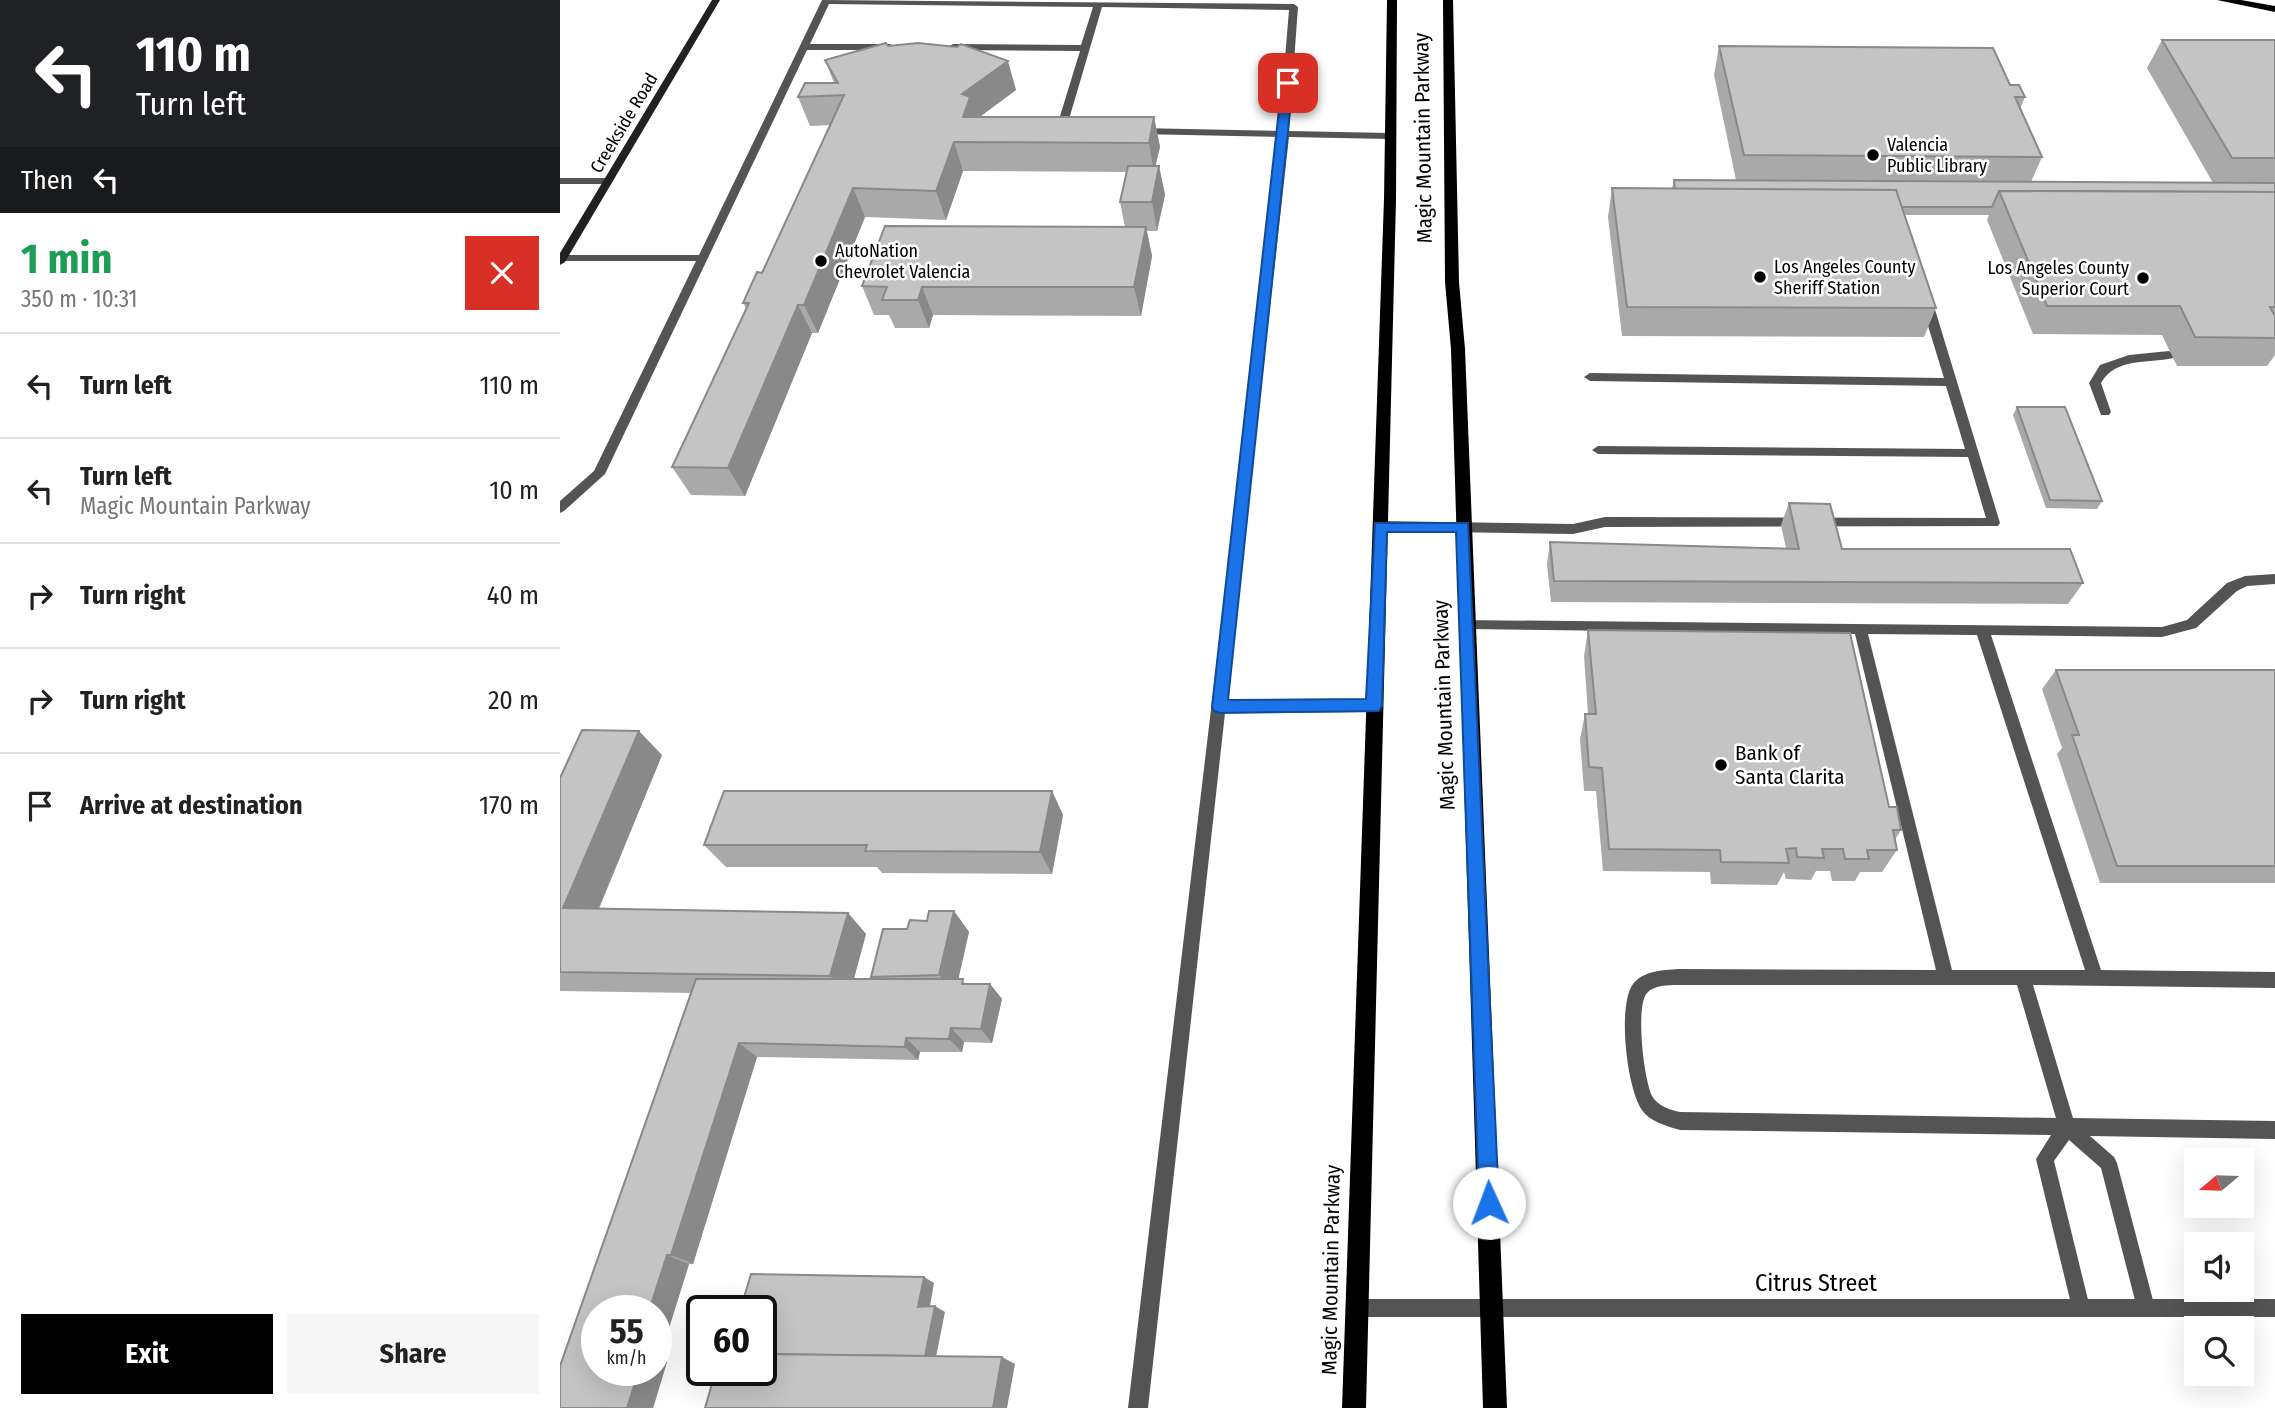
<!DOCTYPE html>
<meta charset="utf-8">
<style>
:root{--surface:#fff;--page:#f6f6f6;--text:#222;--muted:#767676;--line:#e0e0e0;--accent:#000}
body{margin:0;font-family:"Fira Sans Condensed",sans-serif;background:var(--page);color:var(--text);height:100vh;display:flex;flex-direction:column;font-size:26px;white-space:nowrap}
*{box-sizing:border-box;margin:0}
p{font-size:23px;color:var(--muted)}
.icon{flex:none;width:38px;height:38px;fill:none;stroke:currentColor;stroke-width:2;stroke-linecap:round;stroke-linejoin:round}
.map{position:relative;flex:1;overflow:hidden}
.side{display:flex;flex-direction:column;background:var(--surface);width:560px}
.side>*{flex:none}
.top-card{background:#202124;color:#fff;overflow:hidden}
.needle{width:46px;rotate:251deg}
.fabs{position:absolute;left:1624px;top:1148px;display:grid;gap:14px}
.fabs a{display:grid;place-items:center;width:70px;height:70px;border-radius:0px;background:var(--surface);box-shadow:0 7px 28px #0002;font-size:35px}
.speed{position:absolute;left:21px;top:1295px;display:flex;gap:14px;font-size:35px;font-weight:700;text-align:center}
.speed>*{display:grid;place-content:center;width:91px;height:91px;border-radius:50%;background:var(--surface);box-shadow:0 7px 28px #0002;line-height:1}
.speed small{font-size:18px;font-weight:400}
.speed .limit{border:4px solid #111;border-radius:10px;background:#fff;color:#111}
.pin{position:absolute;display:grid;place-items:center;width:60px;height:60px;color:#fff;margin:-30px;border-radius:14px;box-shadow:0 4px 10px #0006}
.me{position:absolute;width:77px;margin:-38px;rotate:358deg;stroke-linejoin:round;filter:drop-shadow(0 0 5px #0008)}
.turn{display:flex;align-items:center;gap:24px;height:147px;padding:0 21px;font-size:32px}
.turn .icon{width:91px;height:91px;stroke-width:2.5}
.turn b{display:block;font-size:49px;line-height:60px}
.then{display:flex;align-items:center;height:66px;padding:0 21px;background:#0003;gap:14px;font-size:26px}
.round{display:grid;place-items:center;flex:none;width:74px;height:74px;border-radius:0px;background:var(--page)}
.head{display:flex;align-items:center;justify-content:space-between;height:119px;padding:0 21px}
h1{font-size:42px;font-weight:700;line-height:52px;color:#1e9e55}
.action{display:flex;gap:14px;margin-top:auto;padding:14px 21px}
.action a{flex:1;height:80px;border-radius:0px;background:var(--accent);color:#fff;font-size:28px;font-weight:700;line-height:80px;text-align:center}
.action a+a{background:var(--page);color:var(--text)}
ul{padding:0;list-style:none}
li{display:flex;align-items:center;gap:21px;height:105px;padding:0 21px;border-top:2px solid var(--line)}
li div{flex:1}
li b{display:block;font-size:26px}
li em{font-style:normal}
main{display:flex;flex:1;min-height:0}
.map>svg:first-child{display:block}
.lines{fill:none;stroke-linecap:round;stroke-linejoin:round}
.lane{fill:#545454;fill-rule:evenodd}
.street{fill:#545454;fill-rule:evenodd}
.secondary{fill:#212121;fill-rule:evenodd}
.primary{fill:#000;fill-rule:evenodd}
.wall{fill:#a9a9a9}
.shaded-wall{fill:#898989}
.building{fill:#c4c4c4;stroke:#898989;stroke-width:2}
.route{fill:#1a73e8;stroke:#114b97;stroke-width:2}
.poi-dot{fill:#000;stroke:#fff;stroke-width:2.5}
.labels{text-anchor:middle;stroke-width:5;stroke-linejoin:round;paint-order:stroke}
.far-street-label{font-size:18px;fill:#000;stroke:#fff}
.far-poi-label{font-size:18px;fill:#000;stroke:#fff;text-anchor:start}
.street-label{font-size:21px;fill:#000;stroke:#fff}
.poi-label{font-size:21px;fill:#000;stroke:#fff;text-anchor:start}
.near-street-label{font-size:24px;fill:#000;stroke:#fff}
</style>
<main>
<section class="side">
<div class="top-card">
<div class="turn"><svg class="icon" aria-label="left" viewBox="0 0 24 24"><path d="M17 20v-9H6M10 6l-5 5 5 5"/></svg><div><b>110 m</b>Turn left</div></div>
<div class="then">Then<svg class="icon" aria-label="left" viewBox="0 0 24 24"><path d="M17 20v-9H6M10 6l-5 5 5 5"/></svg></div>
</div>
<div class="head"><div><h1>1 min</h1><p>350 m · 10:31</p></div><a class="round" style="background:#d93025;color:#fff"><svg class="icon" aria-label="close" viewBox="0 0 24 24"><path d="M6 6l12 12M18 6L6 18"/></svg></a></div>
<ul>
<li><svg class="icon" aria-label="left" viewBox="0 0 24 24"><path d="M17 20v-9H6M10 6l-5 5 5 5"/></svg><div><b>Turn left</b></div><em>110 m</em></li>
<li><svg class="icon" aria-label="left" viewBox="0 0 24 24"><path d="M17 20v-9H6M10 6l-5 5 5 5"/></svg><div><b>Turn left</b><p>Magic Mountain Parkway</p></div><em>10 m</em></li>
<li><svg class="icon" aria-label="right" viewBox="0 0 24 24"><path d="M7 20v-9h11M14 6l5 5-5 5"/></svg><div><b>Turn right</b></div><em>40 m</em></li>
<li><svg class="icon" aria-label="right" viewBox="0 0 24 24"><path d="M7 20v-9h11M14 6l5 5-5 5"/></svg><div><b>Turn right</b></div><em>20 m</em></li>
<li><svg class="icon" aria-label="arrive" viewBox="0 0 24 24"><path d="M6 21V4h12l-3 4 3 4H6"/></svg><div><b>Arrive at destination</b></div><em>170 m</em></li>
</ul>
<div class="action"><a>Exit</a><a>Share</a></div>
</section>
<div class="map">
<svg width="1715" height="1408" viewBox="0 0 1715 1408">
<rect width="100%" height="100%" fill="#fff"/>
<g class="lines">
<g class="lane">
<path d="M262,0l472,4 4,3 -9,124 100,2 5,3 -5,3 -100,-2 -63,564 148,-1 5,2 2,4 -2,4 -5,2 -149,1 -77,695h-20l151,-1271 -141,-3 -5,-3 5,-3 141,3 10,-121 -187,-3 -35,119 4,3 -10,3 -5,-3 24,-78 -127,-1 -5,-3 5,-3 128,1 12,-38 -264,-3 -19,40h80l5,3 -5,3h-83l-202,424 -41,37 -4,2v-12l34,-30 102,-210h-134l-2,-6h139z"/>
<path d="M0,178h48l5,3 -5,3h-48z"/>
<path d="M1367,299l6,4 67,220 -2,3 -393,1 -32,7 -193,-3 -6,-5 6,-5 193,3 32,-7 381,1 -18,-61 -370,-3 -6,-4 6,-4 367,3 -19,-63 -356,-5 -6,-4 6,-4 354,5 -23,-75z"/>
<path d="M1609,351l6,4 -2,3c-26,6 -57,-1 -72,25l10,29 -2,3h-8l-12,-32 11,-18 29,-10z"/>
<path d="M1715,574v10l-28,2 -10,5 -41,37 -34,9 -171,-2 110,335 174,2v16l-242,-3 40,133 202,3v18l-185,-3 24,21 3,6 38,145 -2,7 -7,2 -7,-2 -2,-7 -36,-140 -32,-28 -15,21 36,147 -2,7 -7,2 -7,-2 -2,-7 -36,-149 15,-24 -371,-5c-13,-4 -30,-8 -38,-20 -15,-21 -25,-104 -9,-126 10,-13 30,-14 45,-15l258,1 -81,-336 -388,-5 -7,-5 2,-4 700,7 25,-7 40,-37 18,-7zM1308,634l109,1 108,335h-133zM1118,985h339l39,133 -376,-6c-10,-2 -22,-6 -28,-16 -8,-16 -17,-90 -5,-103 7,-8 21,-8 31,-8z"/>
</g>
<path class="street" d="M797,1299h918v18h-918l-7,-2 -2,-7 2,-7z"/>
<path class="secondary" d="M152,0h8l-155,262 -5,3v-12z"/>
<g class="primary">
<path d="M827,0h10l-1,199 -30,1209h-24l42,-1209z"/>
<path d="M883,0h10l6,282 6,67 42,1059h-24l-32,-1059 -6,-67z"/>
<path d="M1657,0h24l34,6v6z"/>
</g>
</g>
<g class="wall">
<path d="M1602,40h113v315l-8,11h-90l-15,-31 -129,-1 -46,-114 2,-5h-85l32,93 -12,29 -302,-1 -14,-119 4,-29 60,1 2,-9h62l-22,-105 5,-29 291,39 15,12 -5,12 22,48 -11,25 182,1 -66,-115z"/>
<path d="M328,46l128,44 -37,27h175l6,30 -5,19h4l6,29 -8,36h-10l5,25 -11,60 -208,-1 -4,13h-34l-6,-13h-15l-12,-29 263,-59 -5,-25 7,-30 -164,-1 -17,49 -81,-3 -47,116h-6l-67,163 -54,-1 -19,-28 74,-159 -3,-5 19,-30 68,-148 -20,1 -12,-29 36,-14 -9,-23z"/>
<path d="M1457,407l85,94 -5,8 -51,-1 -33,-93z"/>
<path d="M1229,503l53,46 241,34 -15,21 -517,-2 -4,-38 3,-22 236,6 -5,-23z"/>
<path d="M1028,630l301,177 12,23 -6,10 2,10 -15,22h-22l-5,9h-23l-2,-10h-14l-5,9 -25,-1 -2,-7 -7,13 -66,-1 -1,-12 -107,-1 -7,-80h-12l-4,-52 5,-25h3l-4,-58z"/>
<path d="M1496,670h219v213h-175l-43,-129 5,-6 -20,-59z"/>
<path d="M102,755l-63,154 249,4 18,21 -12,45h19l-2,-2 36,-48 47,-18 15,21 -11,47 9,5h23l12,15 -10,44 -28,-1 -2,10h-42l-2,8 -161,-3 -64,207h-4l-30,96 8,2 -14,46 38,-415 -131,-2v-213z"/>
<path d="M492,791l11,24 -11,59 -170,-1 -5,-6h-151l-22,-22z"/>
</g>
<g class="shaded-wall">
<path d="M448,61l8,29 -39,29 -14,-2 -1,-23z"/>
<path d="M594,117l6,30 -6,25 -5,-29z"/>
<path d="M394,142l9,29 -17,49 -10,-29z"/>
<path d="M599,166l6,29 -8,36 -5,-29z"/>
<path d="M293,188l12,29 -47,116 -14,-28z"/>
<path d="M586,227l6,29 -11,60 -7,-29z"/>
<path d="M362,287l11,28 -4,13 -11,-28z"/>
<path d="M238,305l14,28 -67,163 -17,-28z"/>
<path d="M79,731l23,24 -72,174 -27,-21z"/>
<path d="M492,791l11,24 -11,59 -12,-22z"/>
<path d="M394,911l15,21 -14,62 -16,-19z"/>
<path d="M288,913l18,21 -17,62 -19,-20z"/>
<path d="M430,984l12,15 -10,44 -11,-14z"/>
<path d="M391,1028l13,14 -2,10 -13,-13z"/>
<path d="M346,1038l14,14 -2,8 -13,-13z"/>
<path d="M179,1043l18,14 -64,207 -22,-9z"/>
<path d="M107,1255l22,9 -30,96 8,2 -14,46h-26l12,-38h17v-59h-7z"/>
<path d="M364,1277l10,6 -5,29 -11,-5z"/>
<path d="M375,1306l10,6 -10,50 -11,-4z"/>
<path d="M442,1357l13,7 -8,44h-14z"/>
</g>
<g class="building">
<path d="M1602,40h113v118h-43z"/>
<path d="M326,43l2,3 30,-3 39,4 4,-3 47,17 -46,33 8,3 -7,20h191l-5,26 -195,-1 -18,49 -83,-3 -49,117h-6l-70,163 -56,-1 77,-164h-6l14,-31 5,1 82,-178 -46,2 7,-14h33l-13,-23z"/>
<path d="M1159,46l274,2 17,37h9l6,12h-10l27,60 -298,-2z"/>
<path d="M568,166h31l-7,36h-32z"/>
<path d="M1114,180l601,3v9l-276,-1 -7,16h-91l-5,-17 -221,-1z"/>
<path d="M1052,188l284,2 40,118 -309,-1z"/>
<path d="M1439,191l276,1v115h-5l5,9v22l-80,-1 -15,-31h-133z"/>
<path d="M325,226l261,1 -12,60h-212l-4,13h-36l5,-13 -25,-1z"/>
<path d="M1457,407h48l37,94 -52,-1z"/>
<path d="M1229,503l41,1 12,45h228l13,34 -529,-2 -4,-39 249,7z"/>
<path d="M1028,630l262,3 39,174h8l4,23h-8l4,20h-30l2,9h-24l-2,-10h-21l2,9 -27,-1 -1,-9 -10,1 3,14 -68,-1 -1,-12 -111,-1 -7,-81 -13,-1 -4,-53h11z"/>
<path d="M1496,670h219v196h-158l-45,-131h7z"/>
<path d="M22,730l57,1 -76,177 285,5 -18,63 -270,-4v-194z"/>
<path d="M164,791h328l-12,61 -175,-1 2,-6h-163z"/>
<path d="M369,911h25l-15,64 -68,2 12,-48h24l3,-9 17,1z"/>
<path d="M136,979h267l-1,5h28l-9,45 -30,-1 -2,11 -43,-1 -1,9 -166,-4 -68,212h-4l-18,56h-52v59h42l-12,38h-67v-42z"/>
<path d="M191,1274l173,3 -6,30 17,-1 -10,50 -164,-2v-43h-21z"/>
<path d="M201,1354l241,3 -9,51h-288l11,-38h45z"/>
</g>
<path class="route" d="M728,80l5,3 -65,617 138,-1 9,-176h93l31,680 -3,7 -7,3 -7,-3 -3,-7 -23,-671h-69l-5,174 -3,5 -159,2 -6,-2 -2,-4 70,-624z"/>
<g class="poi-dot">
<circle cx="1313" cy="155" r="7"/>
<circle cx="261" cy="261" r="7"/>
<circle cx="1200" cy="277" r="7"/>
<circle cx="1583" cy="278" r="7"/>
<circle cx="1161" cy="765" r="7"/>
</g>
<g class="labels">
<g class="far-street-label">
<text transform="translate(64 123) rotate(-59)" y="6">Creekside Road</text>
</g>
<g class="far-poi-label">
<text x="1327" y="151">Valencia<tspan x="1327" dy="21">Public Library</tspan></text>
<text x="275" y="257">AutoNation<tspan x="275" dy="21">Chevrolet Valencia</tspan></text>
<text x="1214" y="273">Los Angeles County<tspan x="1214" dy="21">Sheriff Station</tspan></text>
<text x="1569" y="274" text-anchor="end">Los Angeles County<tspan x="1569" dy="21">Superior Court</tspan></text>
</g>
<g class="street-label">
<text transform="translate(863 138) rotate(-91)" y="7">Magic Mountain Parkway</text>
<text transform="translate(884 705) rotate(-92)" y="7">Magic Mountain Parkway</text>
<text transform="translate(771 1270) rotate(-89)" y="7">Magic Mountain Parkway</text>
</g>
<g class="poi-label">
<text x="1175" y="760">Bank of<tspan x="1175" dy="24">Santa Clarita</tspan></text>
</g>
<g class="near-street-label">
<text x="1256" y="1291">Citrus Street</text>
</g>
</g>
</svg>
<div class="fabs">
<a><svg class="needle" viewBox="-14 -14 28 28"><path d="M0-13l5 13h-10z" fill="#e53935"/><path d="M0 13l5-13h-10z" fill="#767676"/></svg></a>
<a><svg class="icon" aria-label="sound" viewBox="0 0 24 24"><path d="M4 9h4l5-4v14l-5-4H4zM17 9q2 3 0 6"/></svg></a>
<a><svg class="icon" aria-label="search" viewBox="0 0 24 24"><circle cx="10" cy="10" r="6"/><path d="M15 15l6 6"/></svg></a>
</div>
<div class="speed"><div>55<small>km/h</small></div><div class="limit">60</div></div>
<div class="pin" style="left:728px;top:83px;background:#d93025"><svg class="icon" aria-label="arrive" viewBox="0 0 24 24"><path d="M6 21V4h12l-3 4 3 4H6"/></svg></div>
<svg class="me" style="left:929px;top:1203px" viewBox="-20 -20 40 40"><circle r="19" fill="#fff"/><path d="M0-13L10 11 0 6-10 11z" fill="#1a73e8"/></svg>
</div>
</main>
